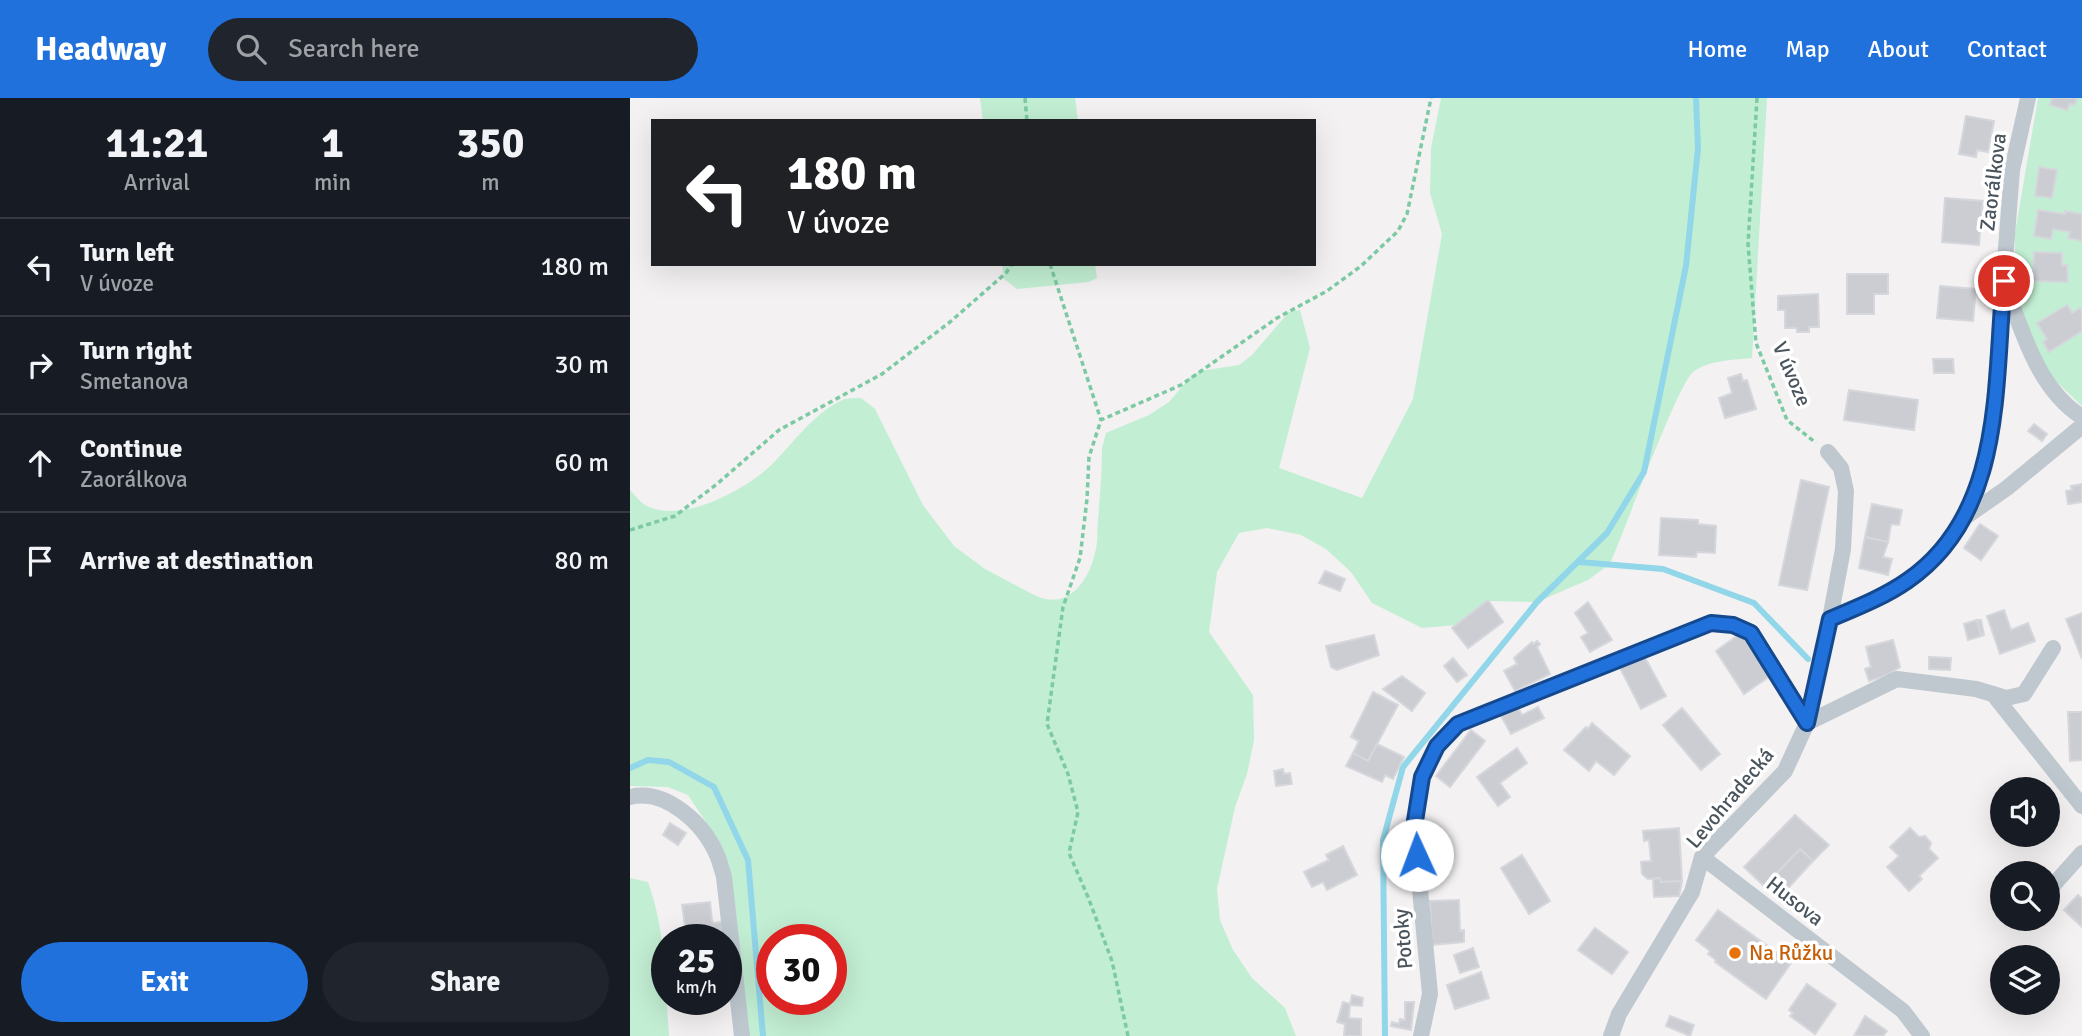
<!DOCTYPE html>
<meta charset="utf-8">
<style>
:root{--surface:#171b24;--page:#20242c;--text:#f1f3f6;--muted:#9ea1a6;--line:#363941;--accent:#2171dc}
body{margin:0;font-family:Signika,sans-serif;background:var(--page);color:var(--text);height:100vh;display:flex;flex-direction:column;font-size:26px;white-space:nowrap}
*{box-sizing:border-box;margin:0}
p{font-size:23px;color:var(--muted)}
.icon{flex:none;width:38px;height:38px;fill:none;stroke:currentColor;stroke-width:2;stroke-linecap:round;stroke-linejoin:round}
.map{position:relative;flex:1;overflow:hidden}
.side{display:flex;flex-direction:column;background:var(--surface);width:630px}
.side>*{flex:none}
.top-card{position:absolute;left:21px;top:21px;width:665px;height:147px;border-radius:0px;box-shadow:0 7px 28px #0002;background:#202124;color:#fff;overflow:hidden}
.tools{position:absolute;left:1360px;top:679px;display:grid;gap:14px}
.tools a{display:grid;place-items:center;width:70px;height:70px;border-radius:50%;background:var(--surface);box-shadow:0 7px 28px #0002;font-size:35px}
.speed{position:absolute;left:21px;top:826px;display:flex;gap:14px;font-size:35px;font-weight:700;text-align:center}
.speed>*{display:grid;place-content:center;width:91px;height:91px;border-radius:50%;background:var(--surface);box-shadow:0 7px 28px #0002;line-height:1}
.speed small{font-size:18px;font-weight:400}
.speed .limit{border:10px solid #d22;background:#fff;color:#111}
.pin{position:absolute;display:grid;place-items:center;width:60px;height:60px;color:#fff;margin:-30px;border:4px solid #fff;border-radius:50%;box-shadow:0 2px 7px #0007}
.me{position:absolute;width:77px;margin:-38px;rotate:358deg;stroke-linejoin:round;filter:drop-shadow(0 0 5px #0008)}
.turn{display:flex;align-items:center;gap:24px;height:147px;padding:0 21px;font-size:32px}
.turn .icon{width:91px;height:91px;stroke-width:2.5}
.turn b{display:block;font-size:49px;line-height:60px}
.eta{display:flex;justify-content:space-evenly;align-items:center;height:119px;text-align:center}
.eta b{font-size:42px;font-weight:700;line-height:49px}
.cta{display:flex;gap:14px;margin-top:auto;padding:14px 21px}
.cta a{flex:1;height:80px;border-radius:42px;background:var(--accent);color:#fff;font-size:28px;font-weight:700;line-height:80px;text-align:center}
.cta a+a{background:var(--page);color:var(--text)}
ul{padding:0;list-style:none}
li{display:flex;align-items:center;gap:21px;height:98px;padding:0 21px;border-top:2px solid var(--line)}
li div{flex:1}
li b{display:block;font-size:26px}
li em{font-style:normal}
header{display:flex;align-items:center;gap:42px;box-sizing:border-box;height:98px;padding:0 35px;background:var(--accent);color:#fff}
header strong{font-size:33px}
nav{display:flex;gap:38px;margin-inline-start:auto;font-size:24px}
.search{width:490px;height:63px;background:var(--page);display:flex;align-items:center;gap:18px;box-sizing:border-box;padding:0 24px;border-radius:38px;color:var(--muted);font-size:26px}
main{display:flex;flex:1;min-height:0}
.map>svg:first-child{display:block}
.green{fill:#c2eed3;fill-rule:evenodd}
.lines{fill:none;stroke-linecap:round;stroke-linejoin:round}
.stream{stroke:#91d6e9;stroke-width:6}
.building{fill:#cbcdd3;stroke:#d5d7dc;stroke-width:2}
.path{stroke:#7bcaa4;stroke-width:3.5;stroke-dasharray:5 3.5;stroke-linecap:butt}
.minor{stroke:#bfc8cf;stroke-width:16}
.route-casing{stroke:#15498f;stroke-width:18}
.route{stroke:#2171dc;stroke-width:12}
.food-dot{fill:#e8710a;stroke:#fff;stroke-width:2.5}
.labels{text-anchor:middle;stroke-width:7;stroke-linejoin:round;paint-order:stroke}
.street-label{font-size:21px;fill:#49545d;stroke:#fff}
.food-label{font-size:21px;fill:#c56008;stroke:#fff;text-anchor:start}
</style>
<header>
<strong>Headway</strong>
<div class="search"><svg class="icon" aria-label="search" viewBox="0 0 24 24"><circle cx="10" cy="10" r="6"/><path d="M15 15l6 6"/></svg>Search here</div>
<nav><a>Home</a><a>Map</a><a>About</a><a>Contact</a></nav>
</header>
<main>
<section class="side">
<div class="eta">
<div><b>11:21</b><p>Arrival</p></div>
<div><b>1</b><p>min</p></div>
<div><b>350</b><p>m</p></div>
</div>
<ul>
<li><svg class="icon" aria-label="left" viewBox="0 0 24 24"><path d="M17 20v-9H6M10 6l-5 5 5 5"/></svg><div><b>Turn left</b><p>V úvoze</p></div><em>180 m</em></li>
<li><svg class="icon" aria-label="right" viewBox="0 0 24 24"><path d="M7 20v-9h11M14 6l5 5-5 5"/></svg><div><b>Turn right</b><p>Smetanova</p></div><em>30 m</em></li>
<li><svg class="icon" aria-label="ahead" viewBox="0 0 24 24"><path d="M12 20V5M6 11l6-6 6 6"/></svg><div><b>Continue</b><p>Zaorálkova</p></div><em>60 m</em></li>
<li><svg class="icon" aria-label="arrive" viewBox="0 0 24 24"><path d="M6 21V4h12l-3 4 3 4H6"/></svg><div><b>Arrive at destination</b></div><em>80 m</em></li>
</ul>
<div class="cta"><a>Exit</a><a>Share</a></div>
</section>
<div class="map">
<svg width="1452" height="938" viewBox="0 0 1452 938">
<rect width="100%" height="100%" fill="#f3f1f1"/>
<g class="green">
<path d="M350,0h95l3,23h-95z"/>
<path d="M811,0h326l-15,260c-19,2 -41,2 -58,13 -16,11 -71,164 -84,193l-22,16 -51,22 -49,-1 -32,24 -34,3 -50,-25 -21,-31 -25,-23 -25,-14 -34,-7 -28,5 -22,39 -8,60 44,63 1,45 -7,34 -12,33 -18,82 3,31 13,30 19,28 33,30 11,28h-547l-28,-184 -17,-33 -16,-24 -20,-8 -38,-1v-296c5,5 10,12 15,15 35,20 97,-14 123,-37 23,-21 47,-58 77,-69 4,-1 11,-1 16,-1l14,11 48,96 31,41 31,23 49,26c33,16 54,-12 61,-42 3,-10 2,-22 3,-33 2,-24 4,-48 4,-72l4,-15 43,-18 20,-13 22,-26 10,-5 38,-6 13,-10 37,-43 11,-2 10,38 -31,120 83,30 51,-99 29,-165 -12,-41 1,-45zM142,842h59v59h-59z"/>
<path d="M1408,0h44v308l-42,-40 -14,-38 -11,-52v-43z"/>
<path d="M372,166h93l2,14 -8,4 -72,7 -13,-10z"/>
<path d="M0,780l18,4c18,49 17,103 21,154h-39z"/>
</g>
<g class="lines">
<g class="stream">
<path d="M949,464l84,7 91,34 54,56"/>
<path d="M0,670l18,-8 21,2 45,25 34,73 15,176"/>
<path d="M755,938l-2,-196 20,-73 134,-165 70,-69 37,-61 42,-206 12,-118 -2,-50"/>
</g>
</g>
<g class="building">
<path d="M1422,0h25l-2,7 -5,-1 -3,6 -17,-5z"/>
<path d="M1336,18l28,5 -6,31 -11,-2 -1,7 -17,-3z"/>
<path d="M1409,69l18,3 -5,28 -17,-2z"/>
<path d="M1315,100l38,3 -4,44 -37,-3z"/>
<path d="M1408,112l27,4v-3l17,3v27l-14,-3 2,-6 -17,-3 -2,10 -17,-3z"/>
<path d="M1404,154l28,1v12h5l1,17 -35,-1z"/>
<path d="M1217,176h41v20h-14v20h-27z"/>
<path d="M1310,188l36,3 -3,32 -36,-3z"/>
<path d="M1188,196l1,33h-10v5h-12v-4h-12v-18h-7v-14z"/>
<path d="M1437,207l5,8 8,-5 2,3v20l-33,21 -6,-10 4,-3 -10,-16z"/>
<path d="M1303,261h20l1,14h-20z"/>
<path d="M1111,276l2,7 4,-1 9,29 -31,9 -6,-20 13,-5 -4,-15z"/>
<path d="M1219,292l69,10 -4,30 -70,-10z"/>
<path d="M1404,326l13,10 -5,7 -14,-10z"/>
<path d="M1171,382l28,7 -22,103 -28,-5z"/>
<path d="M1452,386v18l-14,2 -2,-13 6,-1 -1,-4z"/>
<path d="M1242,406l30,6 -3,15 -8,-1 -3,18 -23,-5z"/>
<path d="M1031,420l37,2v4l18,2 -1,27 -18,-1 -1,5 -37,-2z"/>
<path d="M1350,426l18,12 -17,24 -17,-12z"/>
<path d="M1235,439l23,5 -5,15 9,2 -4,16 -29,-7z"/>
<path d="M695,473l20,8 -5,12 -21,-8z"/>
<path d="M858,502l15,22 -35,26 -16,-20z"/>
<path d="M958,504l24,38 -22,12 -9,-15 7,-4 -13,-20z"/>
<path d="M1374,512l7,20 17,-7 7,18 -35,13 -13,-38z"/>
<path d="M1452,515v46l-16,-40z"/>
<path d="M1347,522h4l3,15 -3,1z"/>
<path d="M1347,522l4,16 -13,4 -4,-16z"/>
<path d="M1111,535l29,43 -26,18 -28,-43z"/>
<path d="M744,537l5,20 -42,15 -6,-3 -5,-21z"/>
<path d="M1263,542l7,27 -13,8 -18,6 -4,-12 6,-2 -5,-20z"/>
<path d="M907,543l3,3 -3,3 13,27 -35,17 -11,-20 13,-7 -3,-6 18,-16 2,2z"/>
<path d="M1013,556l23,42 -25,13 -22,-43z"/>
<path d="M1299,559l22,1 -1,12 -21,-1z"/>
<path d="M823,560l14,17 -10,7 -13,-16z"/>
<path d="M772,578l23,17 -13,18 -29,-22z"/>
<path d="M743,594l25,13 -30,56 -15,-8 6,-12 -8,-4z"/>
<path d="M887,608l5,9 16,-8 6,11 -33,16 -11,-20z"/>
<path d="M1052,610l38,46 -19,16 -38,-45z"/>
<path d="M1438,614h14v48l-12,1z"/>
<path d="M962,625l38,33 -16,19 -18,-14 -7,10 -25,-21 22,-23 2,2z"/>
<path d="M841,632l14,11 -35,46 -14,-11z"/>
<path d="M747,646l27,13 -11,22 -8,-4 -3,7 -36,-16 7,-13 15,8z"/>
<path d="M887,650l10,15 -27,20 10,14 -12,9 -21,-29z"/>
<path d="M653,671l1,5 6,-1 2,11 -16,2 -2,-15z"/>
<path d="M1165,717l34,30 -16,16 -13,-12 -36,37 -20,-19z"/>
<path d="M40,725l16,10 -8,12 -15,-10z"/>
<path d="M1049,730l3,53 -21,1 -1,-4 -12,1 -6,-5 -1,-12 10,-1 -2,-21 -5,1 -1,-10z"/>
<path d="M1280,730l9,9 6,-1 6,7 -2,6 9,9 -19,18 3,3 -13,12 -22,-24 12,-11 -9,-9z"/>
<path d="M713,748l14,29 -30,15 -4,-8 -11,5 -8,-15 25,-12 -3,-5z"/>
<path d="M1170,751l13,12 -33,36 -16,-10z"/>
<path d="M892,757l28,46 -21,13 -28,-46z"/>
<path d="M1030,780l1,4 21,-1 -3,15 -25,1 -1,-18z"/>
<path d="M1448,797l4,4v28l-18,-17z"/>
<path d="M829,802l1,31 4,-1v12l-32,3 -2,-44z"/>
<path d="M80,804l2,19 2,2 8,-1 1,18h-36l-5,-35z"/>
<path d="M1088,812l73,53 -25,36 -51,-37 1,-2 -8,-6 2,-3 -14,-11z"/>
<path d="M965,830l33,24 -16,22 -34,-24z"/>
<path d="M843,850l6,19 -19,6 -6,-18z"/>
<path d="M851,874l8,26 -34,11 -8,-24z"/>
<path d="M1418,874l4,16 -4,2 2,4h-2z"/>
<path d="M1177,886l29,20 -21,30 -25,-18 3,-3 -4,-3z"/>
<path d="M722,897l11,3 -1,8 -12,-1 -1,13 12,1v17h-17l1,-12 -8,-2 6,-20 7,2z"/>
<path d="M67,901h9l1,5 -10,1z"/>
<path d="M775,904h9l-3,28 -20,-4 1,-4 7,2 1,-5 5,1z"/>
<path d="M1040,918l24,9 -4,11 -24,-10z"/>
<path d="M1235,918l22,15 -4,5h-29z"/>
</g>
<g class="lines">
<g class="path">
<path d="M395,0l2,23"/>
<path d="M1127,0l-9,146 8,99 31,77 29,23"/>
<path d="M420,166l51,156"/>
<path d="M0,432l45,-14 42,-32 62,-54 103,-56 68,-52 56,-49 6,-9"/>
<path d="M498,938l-16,-75 -24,-64 -19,-44 9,-41 -10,-38 -21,-50 16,-117 17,-49 7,-59 2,-42 12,-37 80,-35 96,-67 50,-27 34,-25 37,-35 9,-17 24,-116"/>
</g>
<g class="minor">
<path d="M1375,187c17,46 33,104 77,132"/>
<path d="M1334,420l21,-52 7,-35 20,-261 16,-72"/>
<path d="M1200,521l42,-18 36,-20 30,-27 26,-36 43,-30 75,-62"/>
<path d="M1363,596l89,112"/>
<path d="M1177,625l90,-44 79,10 30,9 18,-4 29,-46"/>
<path d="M0,699c36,-9 74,27 87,58 3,7 5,15 7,22l18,159"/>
<path d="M1072,759l201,154 19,25"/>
<path d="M1418,793l34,-38"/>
<path d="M791,938l9,-42 -16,-167 8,-50 15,-31 21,-22 253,-101 22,2 18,8 56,90"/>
<path d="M981,938l8,-22 73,-122 10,-35 83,-86 22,-48 23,-104 13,-70 3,-58 -5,-23 -13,-16"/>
</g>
</g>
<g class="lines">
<g class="route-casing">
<path id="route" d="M787,757l-3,-28 8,-50 15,-31 21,-22 253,-101 22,2 18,8 56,90 23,-104c26,-11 54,-22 77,-38 98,-67 87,-197 97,-300"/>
</g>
<use href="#route" class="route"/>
</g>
<circle class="food-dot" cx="1105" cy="855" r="7"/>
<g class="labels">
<g class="street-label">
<text transform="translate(1363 84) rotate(-83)" y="7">Zaorálkova</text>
<text transform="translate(1162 276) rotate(67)" y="7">V úvoze</text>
<text transform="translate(1100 700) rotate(-50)" y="7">Levohradecká</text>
<text transform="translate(1165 803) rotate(38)" y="7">Husova</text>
<text transform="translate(773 841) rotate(-95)" y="7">Potoky</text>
</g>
<g class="food-label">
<text x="1119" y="862">Na Růžku</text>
</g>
</g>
</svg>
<div class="tools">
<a><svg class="icon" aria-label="sound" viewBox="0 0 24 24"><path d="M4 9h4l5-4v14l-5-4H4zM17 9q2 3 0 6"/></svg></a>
<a><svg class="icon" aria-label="search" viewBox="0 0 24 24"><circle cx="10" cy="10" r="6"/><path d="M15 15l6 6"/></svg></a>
<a><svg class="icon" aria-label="layers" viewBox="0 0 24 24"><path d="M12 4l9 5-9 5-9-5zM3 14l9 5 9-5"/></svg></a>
</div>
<div class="speed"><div>25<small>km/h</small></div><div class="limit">30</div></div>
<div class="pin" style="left:1374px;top:183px;background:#d93025"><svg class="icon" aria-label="arrive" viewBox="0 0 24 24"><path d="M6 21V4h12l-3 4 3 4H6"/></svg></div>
<svg class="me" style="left:787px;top:757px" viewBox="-20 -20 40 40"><circle r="19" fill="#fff"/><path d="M0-13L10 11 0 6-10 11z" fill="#2171dc"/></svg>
<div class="top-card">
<div class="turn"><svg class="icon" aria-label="left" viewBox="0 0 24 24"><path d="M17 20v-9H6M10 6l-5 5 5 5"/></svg><div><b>180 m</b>V úvoze</div></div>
</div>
</div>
</main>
